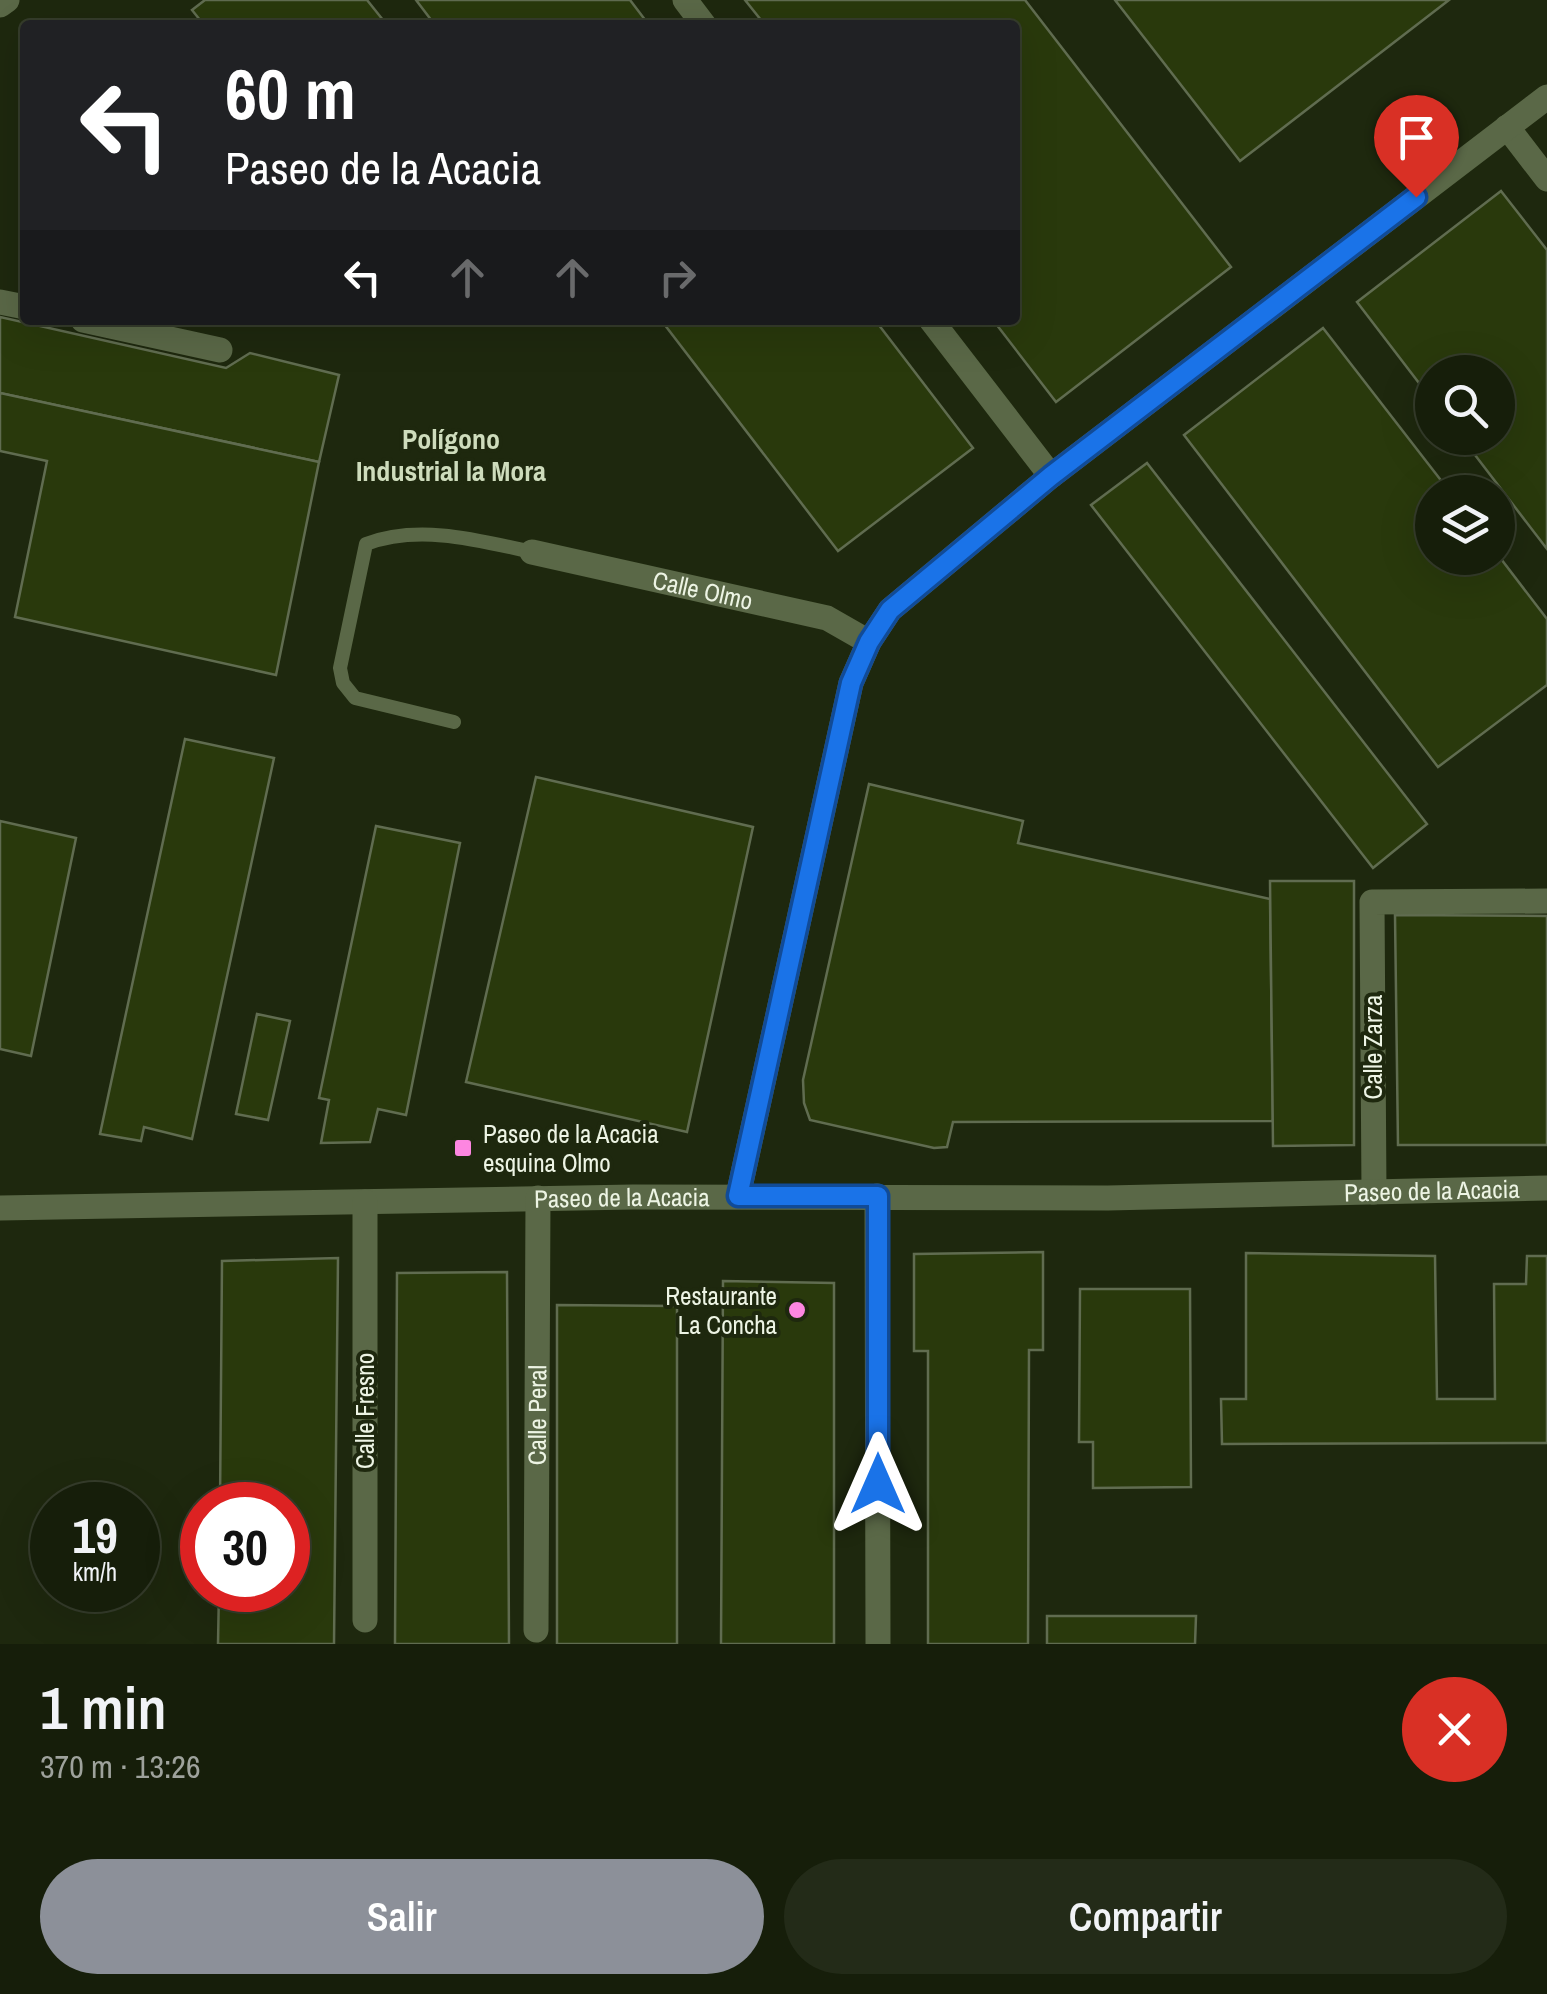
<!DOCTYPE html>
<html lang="es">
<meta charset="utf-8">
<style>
:root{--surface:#161e0a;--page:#232b18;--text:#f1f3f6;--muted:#9ea29c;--line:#353c2b;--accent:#8c9099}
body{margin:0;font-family:"Archivo Narrow",sans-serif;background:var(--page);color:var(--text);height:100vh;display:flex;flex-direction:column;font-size:38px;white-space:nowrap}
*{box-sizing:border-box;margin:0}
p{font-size:32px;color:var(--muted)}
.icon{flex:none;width:55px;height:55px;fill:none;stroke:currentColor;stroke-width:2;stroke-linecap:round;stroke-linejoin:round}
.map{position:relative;height:1644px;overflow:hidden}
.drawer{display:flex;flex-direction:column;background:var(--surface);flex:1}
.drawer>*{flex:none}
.hud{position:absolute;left:20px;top:20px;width:1000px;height:305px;border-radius:10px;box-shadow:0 10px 40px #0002,0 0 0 2px var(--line);background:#202124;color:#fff;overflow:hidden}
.controls{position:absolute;left:1415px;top:355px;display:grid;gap:20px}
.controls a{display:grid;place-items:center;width:100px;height:100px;border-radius:50%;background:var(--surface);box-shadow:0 10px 40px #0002,0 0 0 2px var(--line);font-size:50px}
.speed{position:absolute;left:30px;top:1482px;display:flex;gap:20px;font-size:50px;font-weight:700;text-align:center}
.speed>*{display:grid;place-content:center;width:130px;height:130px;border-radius:50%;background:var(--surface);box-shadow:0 10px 40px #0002,0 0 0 2px var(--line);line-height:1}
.speed small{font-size:25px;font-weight:400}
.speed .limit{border:15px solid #d22;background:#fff;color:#111}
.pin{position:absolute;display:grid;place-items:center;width:85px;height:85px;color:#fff;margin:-102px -42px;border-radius:50% 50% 50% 0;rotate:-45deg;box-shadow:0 0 10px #0007}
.pin .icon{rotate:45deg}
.me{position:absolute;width:110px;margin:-55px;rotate:0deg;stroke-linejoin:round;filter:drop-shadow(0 0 8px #0008)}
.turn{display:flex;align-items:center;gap:35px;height:210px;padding:0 40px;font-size:45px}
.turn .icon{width:130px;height:130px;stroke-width:2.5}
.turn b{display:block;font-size:70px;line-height:85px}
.lanes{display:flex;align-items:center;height:95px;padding:0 40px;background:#0003;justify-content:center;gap:50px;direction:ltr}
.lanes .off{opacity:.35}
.round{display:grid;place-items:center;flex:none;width:105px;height:105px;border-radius:52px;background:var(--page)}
.overview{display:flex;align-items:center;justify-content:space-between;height:170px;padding:0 40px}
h1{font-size:60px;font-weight:600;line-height:75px}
.action{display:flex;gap:20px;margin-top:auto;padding:20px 40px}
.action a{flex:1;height:115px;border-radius:60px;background:var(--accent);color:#fff;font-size:40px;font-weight:600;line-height:115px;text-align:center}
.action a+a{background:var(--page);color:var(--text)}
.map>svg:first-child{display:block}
.building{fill:#29390c;stroke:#606c50;stroke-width:2.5}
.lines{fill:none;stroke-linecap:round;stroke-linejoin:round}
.lane{stroke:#5a6847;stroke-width:14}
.street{stroke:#5a6847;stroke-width:25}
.route-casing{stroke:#114b97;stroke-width:25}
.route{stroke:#1a73e8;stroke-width:18}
.poi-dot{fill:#fd86e1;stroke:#1e280e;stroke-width:4}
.labels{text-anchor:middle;stroke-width:8;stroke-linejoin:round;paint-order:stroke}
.street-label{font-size:25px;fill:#edf4e4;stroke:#1e280e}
.poi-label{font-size:25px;fill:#edf4e4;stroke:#1e280e;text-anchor:start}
.neighbourhood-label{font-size:28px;font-weight:bold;fill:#cedcbc;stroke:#1e280e}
</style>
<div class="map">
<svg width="1547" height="1644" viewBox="0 0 1547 1644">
<rect width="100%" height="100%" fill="#1e280e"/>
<g class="building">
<path d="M205,0h162l20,25h-183l-12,-15z"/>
<path d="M416,0h214l19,25h-214z"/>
<path d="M745,0h280l206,267 -175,135 -63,-82h22v-295h-250z"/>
<path d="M1115,0h334l-209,161z"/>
<path d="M1501,191l46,59v299l-85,-111h36v-66h-66v28l-75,-98z"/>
<path d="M0,317l226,51 24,-15 89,22 -20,87 -319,-69z"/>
<path d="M661,320h214l98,128 -135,103z"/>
<path d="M1323,328l127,164h-18v66h66v-3l49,64v66l-109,82 -254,-332z"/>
<path d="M0,393l319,69 -43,213 -261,-58 32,-156 -47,-10z"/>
<path d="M1147,463l280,361 -54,44 -282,-363z"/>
<path d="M185,739l89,19 -82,381 -48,-12 -3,14 -41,-7z"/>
<path d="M536,777l217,50 -66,305 -221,-50z"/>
<path d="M869,784l154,37 -5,22 252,56 3,222 -320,1 -6,25 -13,1 -124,-28 -6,-17 -1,-23z"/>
<path d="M0,821l76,17 -45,218 -31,-7z"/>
<path d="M376,826l84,17 -54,272 -28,-6 -8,33 -49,1 8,-43 -10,-2z"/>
<path d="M1270,881h84v264l-81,1z"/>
<path d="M1395,915l152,1v229h-149z"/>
<path d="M257,1014l33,7 -22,99 -32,-6z"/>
<path d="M1043,1252v98h-14l-1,294h-100v-293h-14v-97z"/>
<path d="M1246,1253l189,3 2,143h58l-1,-115h32l1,-28h20v187l-325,1 -1,-45h25z"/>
<path d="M338,1258l-4,386h-116l1,-54h69v-85h-68l2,-244z"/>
<path d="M507,1272l2,372h-114l2,-371z"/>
<path d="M723,1281l111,2v361h-113z"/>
<path d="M1080,1289h110l1,198 -98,1v-46h-14z"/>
<path d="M557,1305l120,1v338h-120z"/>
<path d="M1047,1616h149l-1,28h-148z"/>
</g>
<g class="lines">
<path class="lane" d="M454,722l-99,-24 -12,-15 -3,-15 26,-124c52,-20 112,-4 166,8"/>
<g class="street">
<path d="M685,0l19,25"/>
<path d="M0,5l7,-5"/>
<path d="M1507,127l40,52"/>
<path d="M0,302l25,5"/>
<path d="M83,320l137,30"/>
<path d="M931,320l120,156"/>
<path id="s1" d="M532,552l295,66 42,24"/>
<path d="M1374,1192l-2,-290 175,-1"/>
<path d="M738,1196l113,-513 18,-41 21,-32 161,-134 496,-379"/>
<path d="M877,1196l1,448"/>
<path id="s2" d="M0,1208l633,-11 475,1 439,-10"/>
<path d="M365,1620v-418"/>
<path id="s3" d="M536,1630l2,-432"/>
</g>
</g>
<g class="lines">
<g class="route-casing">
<path id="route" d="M878,1484v-288h-140l113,-513 18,-41 21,-32 161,-134 365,-279"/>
</g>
<use href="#route" class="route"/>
</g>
<g class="poi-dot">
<rect x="453" y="1138" width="20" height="20" rx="5"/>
<circle cx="797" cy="1310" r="10"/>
</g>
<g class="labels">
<g class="street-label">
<text dy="9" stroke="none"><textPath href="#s1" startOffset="175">Calle Olmo</textPath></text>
<text transform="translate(1373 1047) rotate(-90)" y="9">Calle Zarza</text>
<text dy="9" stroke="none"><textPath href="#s2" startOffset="1432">Paseo de la Acacia</textPath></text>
<text dy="9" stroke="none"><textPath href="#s2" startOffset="622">Paseo de la Acacia</textPath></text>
<text transform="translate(365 1411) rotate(-90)" y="9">Calle Fresno</text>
<text dy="9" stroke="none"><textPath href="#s3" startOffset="215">Calle Peral</textPath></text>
</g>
<g class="poi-label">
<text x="483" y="1143">Paseo de la Acacia<tspan x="483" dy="29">esquina Olmo</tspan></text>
<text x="777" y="1305" text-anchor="end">Restaurante<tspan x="777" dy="29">La Concha</tspan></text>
</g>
<g class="neighbourhood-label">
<text x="451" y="449">Polígono<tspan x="451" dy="32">Industrial la Mora</tspan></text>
</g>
</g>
</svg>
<div class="controls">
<a><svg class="icon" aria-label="search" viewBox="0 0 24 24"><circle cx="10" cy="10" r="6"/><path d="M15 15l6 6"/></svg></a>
<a><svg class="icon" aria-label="layers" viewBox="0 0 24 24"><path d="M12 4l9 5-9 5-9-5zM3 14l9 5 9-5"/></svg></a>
</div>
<div class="speed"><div>19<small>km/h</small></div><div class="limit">30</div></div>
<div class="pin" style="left:1416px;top:197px;background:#d93025"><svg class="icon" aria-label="arrive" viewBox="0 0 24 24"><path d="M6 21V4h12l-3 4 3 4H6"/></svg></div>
<svg class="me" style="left:878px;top:1484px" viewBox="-20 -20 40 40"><path d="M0-17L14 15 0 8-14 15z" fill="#1a73e8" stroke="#fff" stroke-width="4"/></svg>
<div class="hud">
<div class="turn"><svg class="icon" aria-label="left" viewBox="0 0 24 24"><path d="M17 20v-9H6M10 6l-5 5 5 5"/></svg><div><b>60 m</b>Paseo de la Acacia</div></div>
<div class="lanes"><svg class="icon" aria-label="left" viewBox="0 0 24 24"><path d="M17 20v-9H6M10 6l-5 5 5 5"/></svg><svg class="icon off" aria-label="ahead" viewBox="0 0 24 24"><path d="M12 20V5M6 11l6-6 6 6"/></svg><svg class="icon off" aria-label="ahead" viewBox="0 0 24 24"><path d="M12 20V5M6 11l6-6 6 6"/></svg><svg class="icon off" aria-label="right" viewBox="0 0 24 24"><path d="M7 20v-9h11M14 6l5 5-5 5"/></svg></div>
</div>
</div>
<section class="drawer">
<div class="overview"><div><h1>1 min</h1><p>370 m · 13:26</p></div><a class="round" style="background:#d93025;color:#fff"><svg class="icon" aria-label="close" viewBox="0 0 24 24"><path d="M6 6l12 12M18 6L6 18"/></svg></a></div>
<div class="action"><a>Salir</a><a>Compartir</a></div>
</section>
